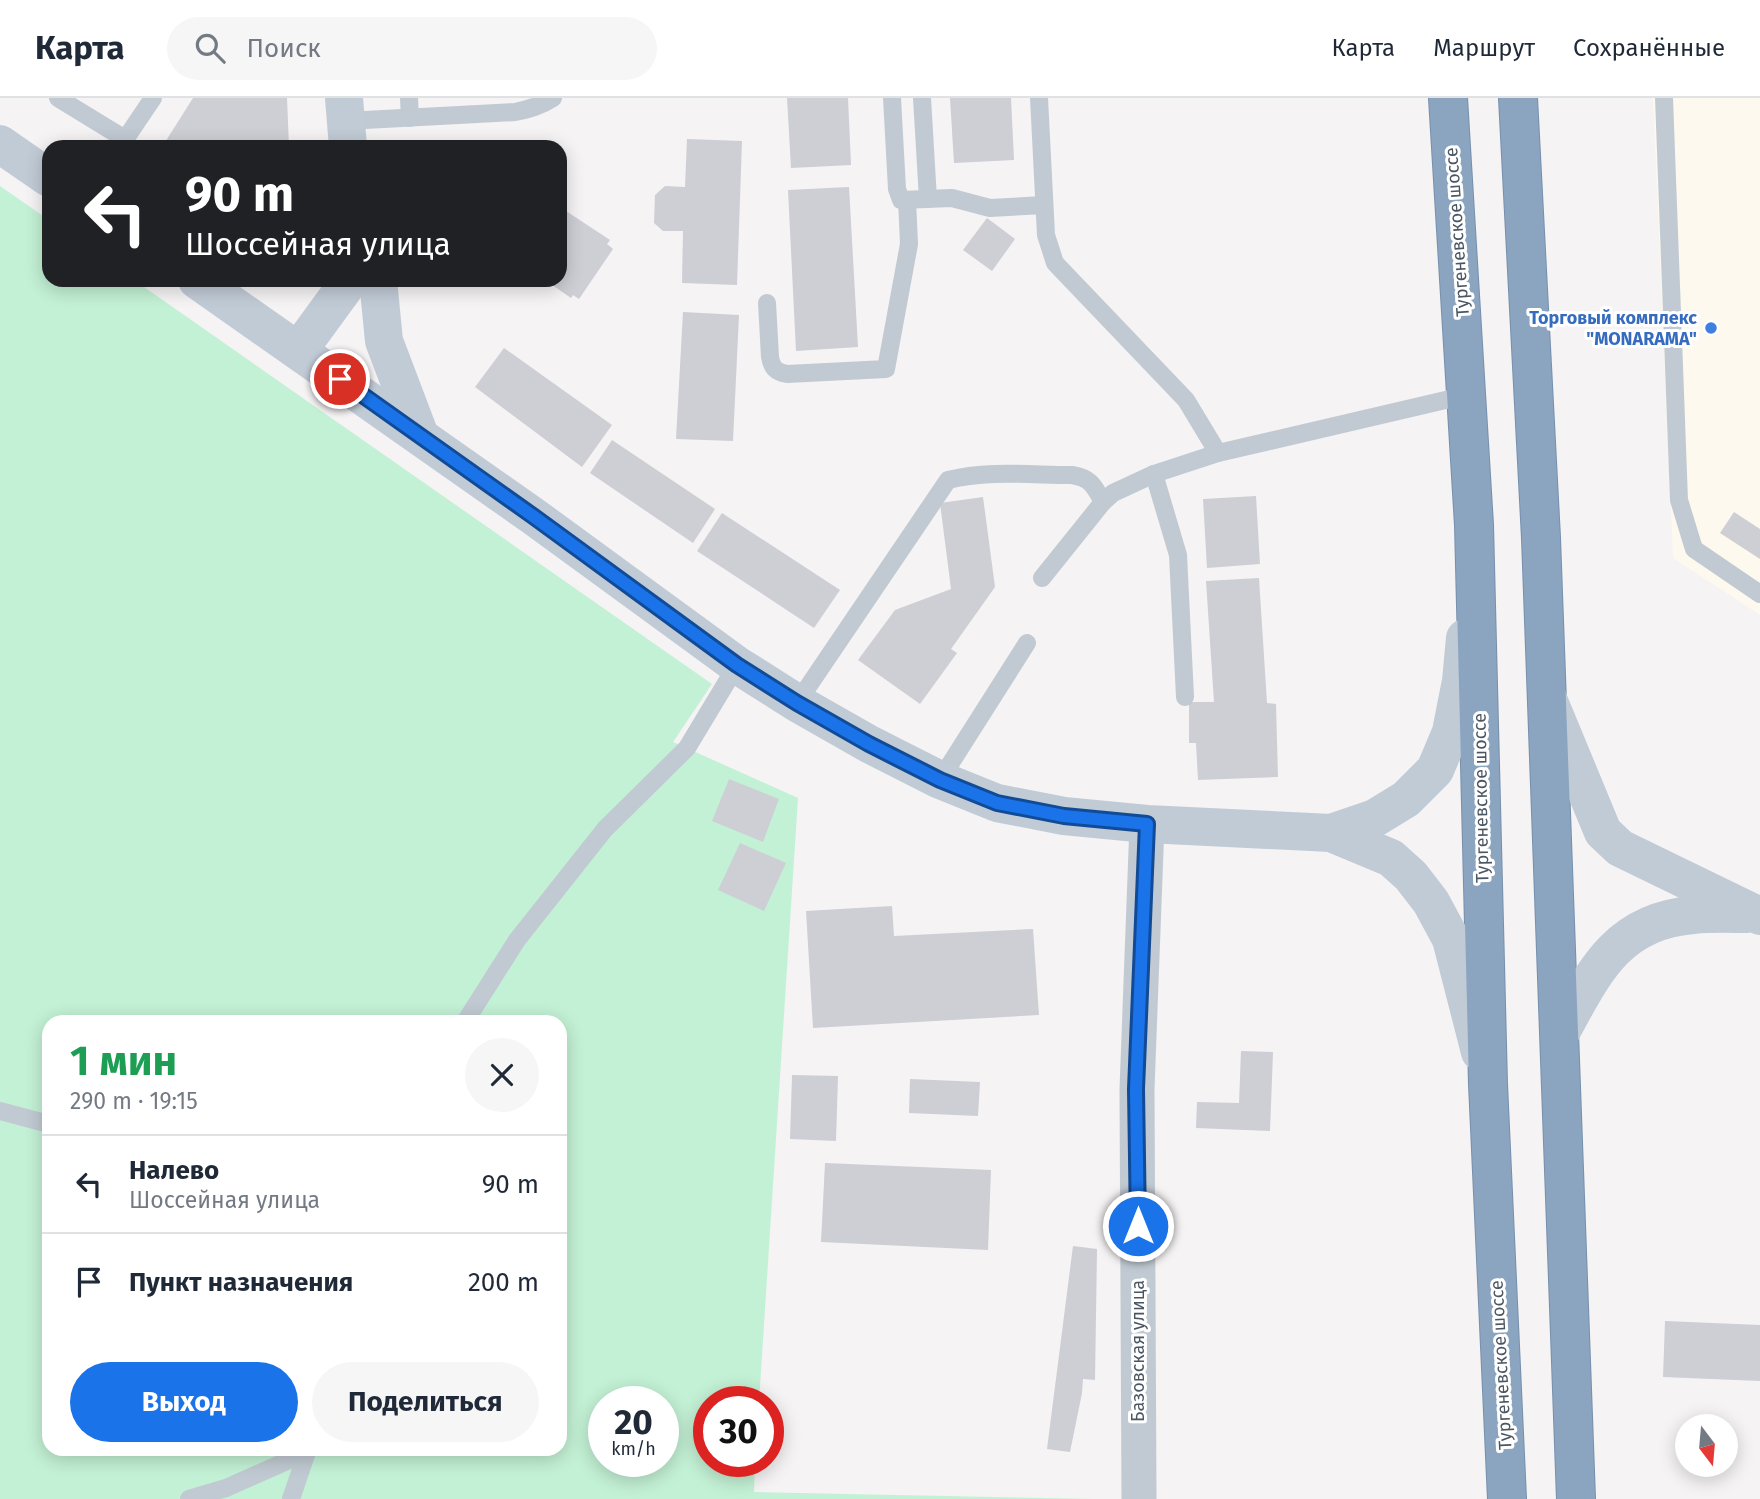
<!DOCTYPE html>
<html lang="ru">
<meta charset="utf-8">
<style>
:root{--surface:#fff;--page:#f6f6f7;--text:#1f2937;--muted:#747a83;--line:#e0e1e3;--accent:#1a73e8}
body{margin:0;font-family:"Fira Sans",sans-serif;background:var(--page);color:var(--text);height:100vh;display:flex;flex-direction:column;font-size:26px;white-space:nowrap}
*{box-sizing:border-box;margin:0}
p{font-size:23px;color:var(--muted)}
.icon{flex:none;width:38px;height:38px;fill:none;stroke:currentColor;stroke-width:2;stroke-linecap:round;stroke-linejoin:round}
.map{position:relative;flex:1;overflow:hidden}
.details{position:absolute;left:42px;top:917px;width:525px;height:441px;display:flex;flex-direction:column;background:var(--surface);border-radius:21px;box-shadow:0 4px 18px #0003}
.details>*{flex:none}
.banner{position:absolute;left:42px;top:42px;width:525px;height:147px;border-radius:21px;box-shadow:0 4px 18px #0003;background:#202124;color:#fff;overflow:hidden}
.needle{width:46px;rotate:164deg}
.controls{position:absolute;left:1675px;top:1316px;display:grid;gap:14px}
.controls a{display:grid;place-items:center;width:63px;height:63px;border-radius:50%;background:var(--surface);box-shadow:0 4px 18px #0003;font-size:35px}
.speed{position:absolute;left:588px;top:1288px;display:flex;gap:14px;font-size:35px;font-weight:700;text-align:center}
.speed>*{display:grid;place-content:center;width:91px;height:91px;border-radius:50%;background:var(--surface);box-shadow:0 4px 18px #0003;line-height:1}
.speed small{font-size:18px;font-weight:400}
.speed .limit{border:10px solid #d22;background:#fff;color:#111}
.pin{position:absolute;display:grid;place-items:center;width:60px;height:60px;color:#fff;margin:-30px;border:4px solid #fff;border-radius:50%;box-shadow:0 2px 7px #0007}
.me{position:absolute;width:77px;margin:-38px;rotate:0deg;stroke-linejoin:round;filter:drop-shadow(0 0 5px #0008)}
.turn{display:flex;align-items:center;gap:24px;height:147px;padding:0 28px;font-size:32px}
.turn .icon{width:91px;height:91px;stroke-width:2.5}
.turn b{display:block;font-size:49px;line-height:60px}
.round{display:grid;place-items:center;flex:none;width:74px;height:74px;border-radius:37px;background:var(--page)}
.summary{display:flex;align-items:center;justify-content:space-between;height:119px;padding:0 28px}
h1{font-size:42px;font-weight:700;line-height:52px;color:#1e9e55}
.button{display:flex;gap:14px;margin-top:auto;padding:14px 28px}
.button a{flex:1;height:80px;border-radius:42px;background:var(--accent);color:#fff;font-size:28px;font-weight:700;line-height:80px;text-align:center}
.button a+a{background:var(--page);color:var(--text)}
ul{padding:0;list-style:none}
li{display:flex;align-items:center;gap:21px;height:98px;padding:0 28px;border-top:2px solid var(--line)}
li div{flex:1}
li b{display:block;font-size:26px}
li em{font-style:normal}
header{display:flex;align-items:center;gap:42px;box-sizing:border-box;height:98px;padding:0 35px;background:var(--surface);border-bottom:2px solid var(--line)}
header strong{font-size:33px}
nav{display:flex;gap:38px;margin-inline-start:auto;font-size:24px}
.search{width:490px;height:63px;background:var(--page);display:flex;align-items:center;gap:18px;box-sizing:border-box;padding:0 24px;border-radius:38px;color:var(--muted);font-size:26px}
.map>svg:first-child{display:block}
.commercial{fill:#fdf9ef}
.green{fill:#c3f1d5;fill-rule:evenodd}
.building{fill:#cdcfd5}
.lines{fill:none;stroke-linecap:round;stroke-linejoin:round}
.highway-casing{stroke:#7690ad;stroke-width:40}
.lane{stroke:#c1cad2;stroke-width:18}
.street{stroke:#c1cad2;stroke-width:35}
.secondary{stroke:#c1cbd6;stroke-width:38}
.highway{stroke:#8ba5c1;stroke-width:38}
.route-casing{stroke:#114b97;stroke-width:18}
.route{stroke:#1a73e8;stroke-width:12}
.shop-dot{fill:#3f7fe0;stroke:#fff;stroke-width:2.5}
.labels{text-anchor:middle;stroke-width:6;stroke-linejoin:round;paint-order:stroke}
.street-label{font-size:18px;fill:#4a5661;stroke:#fff}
.shop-label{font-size:18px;font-weight:bold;fill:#366cbe;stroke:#fff;text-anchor:end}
</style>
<header>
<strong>Карта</strong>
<div class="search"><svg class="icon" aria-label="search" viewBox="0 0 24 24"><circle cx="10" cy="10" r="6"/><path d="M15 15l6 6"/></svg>Поиск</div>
<nav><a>Карта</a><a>Маршрут</a><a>Сохранённые</a></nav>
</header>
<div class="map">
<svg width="1760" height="1401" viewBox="0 0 1760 1401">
<rect width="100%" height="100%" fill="#f5f3f3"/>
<path class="commercial" d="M1653,0h107v517l-87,-57z"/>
<path class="green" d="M0,88l49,34v60h85l578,404 -39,58 125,56 -39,604h-50v59h46l-1,31 339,7h-1093zM49,924h511v427h-511zM604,1304h59v59h-59z"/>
<g class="building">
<path d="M193,0h94l2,49h-127z"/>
<path d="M787,0h61l3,67 -60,3z"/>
<path d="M950,0h61l3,62 -60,3z"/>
<path d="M687,41l55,2 -5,144 -55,-2 1,-52h-20l-9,-8 1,-28 10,-9 20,1z"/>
<path d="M849,89l9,160 -62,4 -8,-161z"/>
<path d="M560,109l50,33 -3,4 6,5 -34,50 -6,-4 -2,3 -26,-18h15z"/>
<path d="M987,120l28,21 -23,32 -29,-21z"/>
<path d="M683,214l56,3 -6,126 -57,-2z"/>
<path d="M504,250l108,77 -30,42 -107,-80z"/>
<path d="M612,342l103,69 -22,34 -103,-70z"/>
<path d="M1256,398l4,68 -53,4 -4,-69z"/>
<path d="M983,399l12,90 -44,62 6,4 -37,51 -62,-44 37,-50 56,-21 -11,-86z"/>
<path d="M1734,414l26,17v30l-40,-26z"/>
<path d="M722,415l118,77 -26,38 -117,-77z"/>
<path d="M1259,480l8,125 9,1 2,73 -80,3 -2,-37h-7v-41h25l-8,-121z"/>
<path d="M729,681l50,20 -16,43 -51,-21z"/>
<path d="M740,745l46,20 -22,48 -46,-21z"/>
<path d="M892,808l2,30 139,-7 6,86 -226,13 -7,-117z"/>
<path d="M1241,953l32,1 -3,79 -74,-3 1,-26 42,1z"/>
<path d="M792,977l46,1 -2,65 -46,-2z"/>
<path d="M910,981l70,3 -2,34 -69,-3z"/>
<path d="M825,1065l166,7 -3,80 -167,-8z"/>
<path d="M1073,1148l24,3 -2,131 -12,-1 -1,14 -12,59 -23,-3z"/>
<path d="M1665,1223l95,4v56l-97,-4z"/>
</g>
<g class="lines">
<g class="highway-casing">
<g id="highway">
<path d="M1448,0l26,427 14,559 19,415"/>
<path d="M1518,0l23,440 35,961"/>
</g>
</g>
<g class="lane">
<path d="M58,0l67,41"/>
<path d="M409,0l1,20"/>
<path d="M892,0l5,91 4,11 51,-2 38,10 54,-3"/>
<path d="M922,0l6,101"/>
<path d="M1039,0l7,137 9,28 131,137 32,53"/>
<path d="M1664,0l15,402 15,49 66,45"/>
<path d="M346,23l169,-9c14,-3 26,-6 38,-14"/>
<path d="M120,49l33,-49"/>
<path d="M767,205l3,54c2,11 6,15 17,17l99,-5 23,-125 -2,-44"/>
<path d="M1154,376l24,81 7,142"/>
<path d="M1103,404l10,-9 41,-19 64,-21 249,-58"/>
<path d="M797,605l151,-223c40,-10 83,-5 124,-5 19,3 22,11 31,27l-61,76"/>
<path d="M940,682l87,-137"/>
<path d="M465,924l52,-82 88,-111 82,-81 50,-83"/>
<path d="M0,1013l49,13"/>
<path d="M189,1401l37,-11 81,-36"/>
<path d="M291,1401l17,-50"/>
</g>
<path class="street" d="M1139,1401l-2,-410 10,-265"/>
<g class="secondary">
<path d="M344,0l4,49"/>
<path d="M0,46l49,34"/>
<path d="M197,182l336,236 204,149 60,38 72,41 71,36 57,23 67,13 83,8 184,9 60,25 20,18 20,26 20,37 29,113"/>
<path d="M378,182l6,61 36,95"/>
<path d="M299,252l51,-70"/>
<path d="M1548,601l55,133 17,16 140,68"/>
<path d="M1331,735l44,-15 31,-19 29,-29 16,-38 10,-51 4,-43"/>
<path d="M1560,936c33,-60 56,-113 133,-119 18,-2 37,-1 54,-1"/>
</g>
<use href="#highway" class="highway"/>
</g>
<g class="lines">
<g class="route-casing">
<path id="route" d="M340,281l193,137 204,149 60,38 72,41 71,36 57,23 67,13 83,8 -11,265 2,137"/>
</g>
<use href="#route" class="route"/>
</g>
<circle class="shop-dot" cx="1711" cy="230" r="7"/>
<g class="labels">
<g class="street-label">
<text transform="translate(1457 134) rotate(-94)" y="6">Тургеневское шоссе</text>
<text transform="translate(1481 700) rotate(-91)" y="6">Тургеневское шоссе</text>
<text transform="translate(1138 1253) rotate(-90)" y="6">Базовская улица</text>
<text transform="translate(1501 1267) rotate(-93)" y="6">Тургеневское шоссе</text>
</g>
<g class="shop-label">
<text x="1697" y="226">Торговый комплекс<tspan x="1697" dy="21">"MONARAMA"</tspan></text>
</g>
</g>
</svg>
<div class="controls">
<a><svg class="needle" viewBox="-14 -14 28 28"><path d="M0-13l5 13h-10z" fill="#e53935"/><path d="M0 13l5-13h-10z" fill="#747a83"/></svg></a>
</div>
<div class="speed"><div>20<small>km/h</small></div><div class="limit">30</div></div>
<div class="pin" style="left:340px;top:281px;background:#d93025"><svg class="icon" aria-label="arrive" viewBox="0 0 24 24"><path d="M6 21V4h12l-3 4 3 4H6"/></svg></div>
<svg class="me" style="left:1138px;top:1128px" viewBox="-20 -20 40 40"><circle r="17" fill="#1a73e8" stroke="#fff" stroke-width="3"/><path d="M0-11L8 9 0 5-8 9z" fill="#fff"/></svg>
<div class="banner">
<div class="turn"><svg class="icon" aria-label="left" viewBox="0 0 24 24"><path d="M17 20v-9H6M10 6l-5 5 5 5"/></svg><div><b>90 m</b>Шоссейная улица</div></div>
</div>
<section class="details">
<div class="summary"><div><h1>1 мин</h1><p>290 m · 19:15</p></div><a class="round"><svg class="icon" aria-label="close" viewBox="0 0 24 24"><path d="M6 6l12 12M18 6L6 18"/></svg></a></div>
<ul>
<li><svg class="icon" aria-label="left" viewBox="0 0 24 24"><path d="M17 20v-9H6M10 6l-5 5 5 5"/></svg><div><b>Налево</b><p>Шоссейная улица</p></div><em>90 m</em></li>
<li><svg class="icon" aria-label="arrive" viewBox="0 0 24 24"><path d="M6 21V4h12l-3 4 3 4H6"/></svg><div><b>Пункт назначения</b></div><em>200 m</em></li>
</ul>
<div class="button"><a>Выход</a><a>Поделиться</a></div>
</section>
</div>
